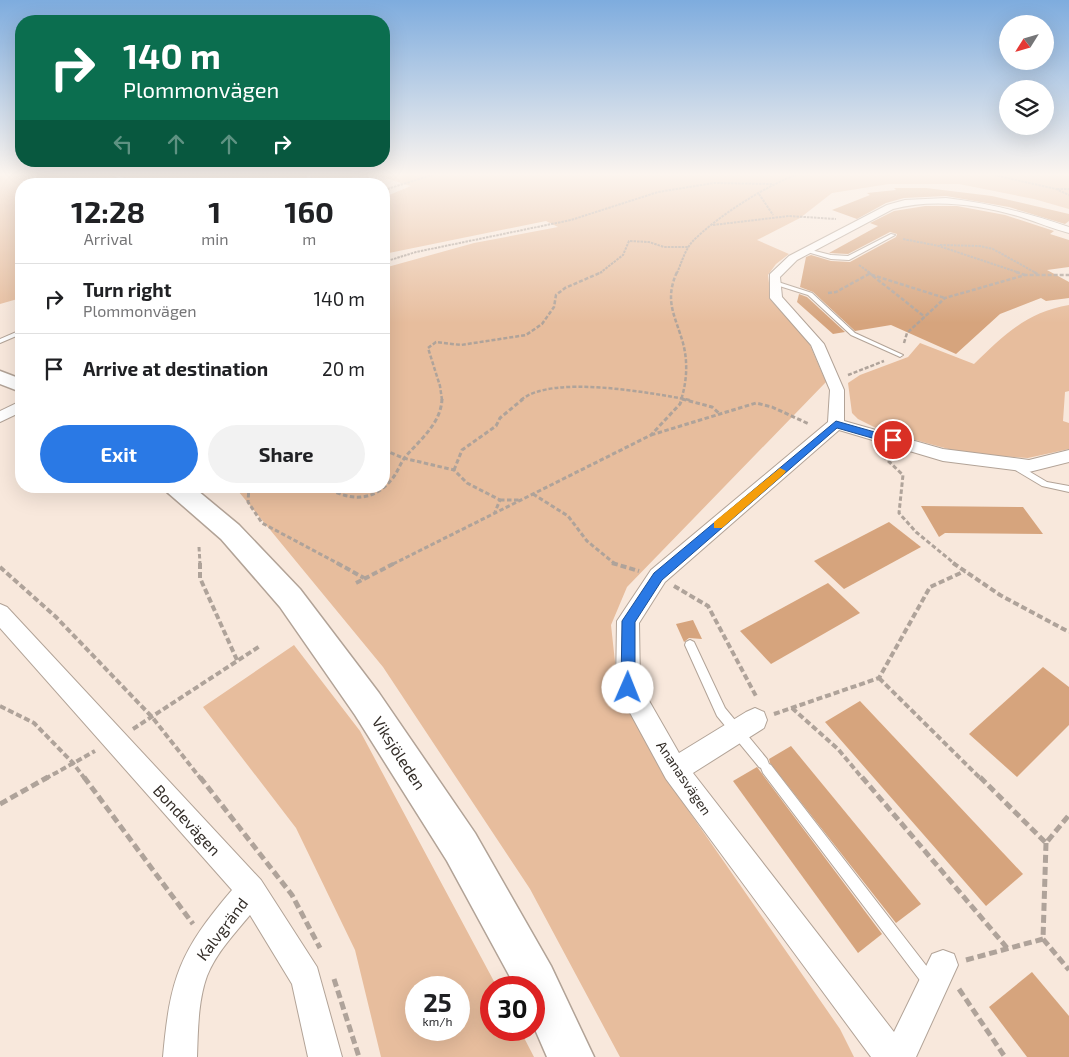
<!DOCTYPE html>
<meta charset="utf-8">
<style>
:root{--surface:#fff;--page:#f2f2f2;--text:#202124;--muted:#757577;--line:#e0e0e0;--accent:#2a79e5}
body{margin:0;font-family:"Exo 2",sans-serif;background:var(--page);color:var(--text);height:100vh;display:flex;flex-direction:column;font-size:19px;white-space:nowrap}
*{box-sizing:border-box;margin:0}
p{font-size:16px;color:var(--muted)}
.icon{flex:none;width:28px;height:28px;fill:none;stroke:currentColor;stroke-width:2;stroke-linecap:round;stroke-linejoin:round}
.map{position:relative;flex:1;overflow:hidden}
.side{position:absolute;left:15px;top:178px;width:375px;height:315px;display:flex;flex-direction:column;background:var(--surface);border-radius:20px;box-shadow:0 5px 20px #0002}
.side>*{flex:none}
.banner{position:absolute;left:15px;top:15px;width:375px;height:152px;border-radius:20px;box-shadow:0 5px 20px #0002;background:#0b6e4f;color:#fff;overflow:hidden}
.needle{width:32px;rotate:233deg}
.controls{position:absolute;left:999px;top:15px;display:grid;gap:10px}
.controls a{display:grid;place-items:center;width:55px;height:55px;border-radius:50%;background:var(--surface);box-shadow:0 5px 20px #0002;font-size:25px}
.speed{position:absolute;left:405px;top:976px;display:flex;gap:10px;font-size:25px;font-weight:700;text-align:center}
.speed>*{display:grid;place-content:center;width:65px;height:65px;border-radius:50%;background:var(--surface);box-shadow:0 5px 20px #0002;line-height:1}
.speed small{font-size:12px;font-weight:400}
.speed .limit{border:8px solid #d22;background:#fff;color:#111}
.pin{position:absolute;display:grid;place-items:center;width:42px;height:42px;color:#fff;margin:-21px;border:2px solid #fff;border-radius:50%;box-shadow:0 1px 5px #0007}
.me{position:absolute;width:55px;margin:-28px;rotate:1deg;stroke-linejoin:round;filter:drop-shadow(0 0 4px #0008)}
.turn{display:flex;align-items:center;gap:18px;height:105px;padding:0 25px;font-size:22px}
.turn .icon{width:65px;height:65px;stroke-width:2.5}
.turn b{display:block;font-size:35px;line-height:42px}
.lanes{display:flex;align-items:center;height:48px;padding:0 25px;background:#0003;justify-content:center;gap:25px;direction:ltr}
.lanes .off{opacity:.35}
.eta{display:flex;justify-content:space-evenly;align-items:center;height:85px;text-align:center}
.eta b{font-size:30px;font-weight:700;line-height:35px}
.button{display:flex;gap:10px;margin-top:auto;padding:10px 25px}
.button a{flex:1;height:58px;border-radius:30px;background:var(--accent);color:#fff;font-size:20px;font-weight:700;line-height:58px;text-align:center}
.button a+a{background:var(--page);color:var(--text)}
ul{padding:0;list-style:none}
li{display:flex;align-items:center;gap:15px;height:70px;padding:0 25px;border-top:1px solid var(--line)}
li div{flex:1}
li b{display:block;font-size:19px}
li em{font-style:normal}
.map>svg:first-child{display:block}
.green{fill:#e7bd9d;fill-rule:evenodd}
.building{fill:#d6a47d}
.lines{fill:none;stroke-linecap:round;stroke-linejoin:round}
.service-casing{stroke:#b2a397;stroke-width:2}
.minor-casing{stroke:#b2a397;stroke-width:2}
.secondary-casing{stroke:#b2a397;stroke-width:3}
.path-far4{stroke:#afa39a;stroke-width:2;stroke-dasharray:2.5 1;stroke-linecap:butt}
.path-far3{stroke:#afa39a;stroke-width:2.5;stroke-dasharray:4 2;stroke-linecap:butt}
.path-far2{stroke:#afa39a;stroke-width:3;stroke-dasharray:4.5 2.5;stroke-linecap:butt}
.path-far1{stroke:#afa39a;stroke-width:4;stroke-dasharray:6 3;stroke-linecap:butt}
.path{stroke:#afa39a;stroke-width:5;stroke-dasharray:8 4;stroke-linecap:butt}
.service{fill:#fff;fill-rule:evenodd}
.minor{fill:#fff;fill-rule:evenodd}
.secondary{fill:#fff;fill-rule:evenodd}
.route{fill:#2a79e5;stroke:#1b4f95}
.slow{fill:#f59e0b}
.labels{text-anchor:middle;stroke-width:5;stroke-linejoin:round;paint-order:stroke}
.street-label{font-size:14px;fill:#342e29;stroke:#fff}
.near-street-label{font-size:16px;fill:#342e29;stroke:#fff}
</style>
<div class="map">
<svg width="1069" height="1057" viewBox="0 0 1069 1057">
<rect width="100%" height="100%" fill="#f8e8dc"/>
<g class="green">
<path d="M0,175h357l-19,9h-317v114l-21,6z"/>
<path d="M375,175h694v34l-35,-10 -75,-15h-70l-57,9 -32,25 -43,22 32,14 -13,10 -8,11 3,24 38,44 17,39 -199,205 -16,38 6,55 44,91 179,258 14,28h-234l-90,-168 -147,-222 -149,-181h150v-218l90,-25 84,-16 -12,-6 -162,33v-57l27,-11z"/>
<path d="M1069,305v86l-4,1 -2,29 6,2v26l-41,9 -61,-4 -85,-23 -24,-12 -6,-6 -4,-30 12,-8 48,-18 12,-14 54,21c30,-29 53,-52 95,-59z"/>
<path d="M294,645l66,86 137,256 -6,1v42h29l14,27h-153l-26,-107 -59,-122 -93,-121zM416,988h43v42h-43z"/>
</g>
<g class="building">
<path d="M894,188h32l66,8 77,18v7l-4,3 -56,-17 -63,-11 -42,2 -18,5 -29,16 -25,-9 38,-15 -3,-2 29,-3z"/>
<path d="M925,206h32l48,9 49,16 -4,3 19,6v27l-22,3 22,12v16l-23,3 -5,-3 -41,16 -44,40 -65,-29 -36,6 -42,-39 -13,-5 6,-30 5,-2 20,6 19,1 46,-25 1,-3 -7,-2 -42,22 -19,-1 49,-27 -8,-3 24,-12z"/>
<path d="M799,294l8,3 38,35 -12,2 -36,-32z"/>
<path d="M921,506l102,1 20,27 -98,-1 -6,4z"/>
<path d="M889,522l32,25 -77,42 -30,-28z"/>
<path d="M828,583l32,30 -89,51 -31,-33z"/>
<path d="M693,620l9,19 -13,-1 -5,4 -8,-18z"/>
<path d="M1043,667l26,20v38l-52,52 -48,-43z"/>
<path d="M860,701l163,173 -37,32 -161,-184z"/>
<path d="M791,746l130,158 -25,19 -126,-160 -1,-4z"/>
<path d="M757,767l125,167 -24,19 -125,-172z"/>
<path d="M1032,972l37,44v41h-42l-38,-50z"/>
</g>
<g class="lines">
<g class="service-casing">
<g id="service">
<path d="M112,175h6l18,9h-6z"/>
<path d="M306,175h4l2,9h-4z"/>
<path d="M891,234l4,1 -46,25 -18,-1 -27,-8 3,-2 24,6 17,1z"/>
<path d="M775,281l37,12 43,40 48,22 -3,2 -2,-1 -47,-21 -43,-40 -35,-11v-2z"/>
<path d="M21,330v4l-21,9v-4z"/>
<path d="M1015,463l32,19 22,4v6l-27,-6 -30,-18 -1,-2z"/>
<path d="M690,640l4,2 31,66 42,51 2,5 2,1 164,212 2,5 -2,5 -5,2 -5,-2 -162,-214 -2,-5 -2,-1 -42,-51 -32,-71 1,-3z"/>
</g>
</g>
<g class="minor-casing">
<g id="minor">
<path d="M946,198c43,5 82,15 123,29v6c-16,-4 -32,-11 -48,-16 -40,-12 -87,-19 -128,-8l-96,51 -17,17 2,20 42,47 20,46v31l99,28 86,11 40,-10v12l-40,10 -86,-11 -104,-31 -174,152 -26,41 1,62 39,68 67,-41 9,-4 9,4 3,8 -3,8 -71,45 201,259 38,-78 11,-4 11,4 4,11 -42,92h-45l-205,-278 -50,-92 1,-66 34,-51 177,-148 2,-32 -19,-45 -41,-47v-24l19,-18 98,-51 18,-5z"/>
<path d="M21,401v11l-21,10v-11z"/>
<path d="M0,604l7,3 254,273 56,87 25,90h-34l-16,-73 -42,-69c-15,18 -34,38 -43,61 -9,25 -9,54 -10,81h-34c7,-80 17,-106 69,-167l-232,-262z"/>
</g>
</g>
<g class="secondary-casing">
<g id="secondary">
<path d="M0,371l21,8v13l-21,-8z"/>
<path d="M164,486h28l47,39 61,64 79,104 96,140 76,133 43,91h-47l-13,-30v-39h-18l-69,-127 -92,-146 -75,-108 -59,-68 -54,-47z"/>
</g>
</g>
<g class="path-far4">
<path d="M994,175l62,14 13,6"/>
<path d="M1057,189h12"/>
<path d="M384,190l48,-15"/>
<path d="M759,194l14,21"/>
<path d="M713,225l76,-9 47,3"/>
<path d="M903,239l36,7 81,27"/>
<path d="M940,245l40,1 13,3 43,24"/>
<path d="M384,262l32,-10 155,-32 87,-28 56,-9 59,1"/>
<path d="M859,265l11,8"/>
<path d="M600,273l23,-18 6,-14 20,1 15,5h25"/>
<path d="M677,273c4,-9 8,-23 15,-31 23,-24 73,-56 104,-67"/>
</g>
<g class="path-far3">
<path d="M677,272c-13,29 -2,43 6,71 5,19 4,38 -2,57"/>
<path d="M868,272l57,45"/>
<path d="M1016,272l9,3"/>
<path d="M1034,272l5,3"/>
<path d="M828,293l8,-1 33,-18 76,24"/>
<path d="M904,343l3,-10 38,-35 80,-23h44"/>
<path d="M848,375l36,-14"/>
<path d="M442,400l-2,-14 -12,-38 8,-6 25,3 65,-10 16,-11 12,-17 2,-12 9,-7 37,-16"/>
<path d="M521,400c31,-26 130,-7 169,0"/>
</g>
<g class="path-far2">
<path d="M682,399l30,8 8,7"/>
<path d="M651,435l105,-32 16,4 37,17"/>
<path d="M384,450l19,8 51,12 13,13 33,17 -5,12"/>
<path d="M883,456l20,19 -4,38 17,19 39,32"/>
<path d="M454,470l8,-20 34,-24 4,-8 23,-19"/>
<path d="M249,486l-1,16 14,21 77,41"/>
<path d="M324,486c24,15 49,17 68,-7 6,-7 8,-16 14,-23 15,-17 35,-33 36,-57"/>
<path d="M533,494l35,22 19,25 28,23"/>
<path d="M500,500h19"/>
<path d="M199,547l1,17"/>
<path d="M393,564l258,-129 29,-31 2,-5"/>
</g>
<g class="path-far1">
<path d="M200,563v15l37,82"/>
<path d="M337,563l27,15"/>
<path d="M612,563l27,8"/>
<path d="M953,563l47,32 69,37"/>
<path d="M0,567l56,50 96,100 49,62"/>
<path d="M356,583l39,-20"/>
<path d="M674,586l34,20 49,92"/>
<path d="M879,678l102,101"/>
<path d="M0,706l34,17 39,40 12,16"/>
<path d="M792,708l46,41 25,30"/>
<path d="M774,714l105,-36 51,-91 35,-16"/>
<path d="M133,729l127,-83"/>
<path d="M45,779l50,-28"/>
</g>
<g class="path">
<path d="M84,777l109,147"/>
<path d="M200,777l92,118 28,53"/>
<path d="M862,777l146,172"/>
<path d="M980,777l66,66 23,-28"/>
<path d="M0,804l48,-27"/>
<path d="M1043,939l26,31"/>
<path d="M966,960l77,-21 3,-96"/>
<path d="M334,979l25,78"/>
<path d="M959,989l46,68"/>
</g>
<use href="#service" class="service"/>
<use href="#minor" class="minor"/>
<use href="#secondary" class="secondary"/>
</g>
<linearGradient id="sky" x2="0" y2="1"><stop stop-color="#7eacde"/><stop offset="0.54" stop-color="#fcf5ef"/><stop offset="1" stop-color="#fcf5ef" stop-opacity="0"/></linearGradient>
<rect width="1069" height="323" fill="url(#sky)"/>
<path class="route" d="M836,421l60,17 2,2 -5,4 -56,-16 -175,152 -27,42v66l-2,4 -5,2 -5,-2 -2,-4 1,-67 32,-48z"/>
<path class="slow" d="M780,468l6,3 -2,3 -62,54h-8v-6z"/>
<g class="labels">
<g class="street-label">
<text transform="translate(684 778) rotate(56)" y="5">Ananasvägen</text>
</g>
<g class="near-street-label">
<text transform="translate(399 753) rotate(57)" y="6">Viksjöleden</text>
<text transform="translate(187 820) rotate(47)" y="6">Bondevägen</text>
<text transform="translate(222 929) rotate(-53)" y="6">Kalvgränd</text>
</g>
</g>
</svg>
<div class="controls">
<a><svg class="needle" viewBox="-14 -14 28 28"><path d="M0-13l5 13h-10z" fill="#e53935"/><path d="M0 13l5-13h-10z" fill="#757577"/></svg></a>
<a><svg class="icon" aria-label="layers" viewBox="0 0 24 24"><path d="M12 4l9 5-9 5-9-5zM3 14l9 5 9-5"/></svg></a>
</div>
<div class="speed"><div>25<small>km/h</small></div><div class="limit">30</div></div>
<div class="pin" style="left:893px;top:440px;background:#d93025"><svg class="icon" aria-label="arrive" viewBox="0 0 24 24"><path d="M6 21V4h12l-3 4 3 4H6"/></svg></div>
<svg class="me" style="left:628px;top:688px" viewBox="-20 -20 40 40"><circle r="19" fill="#fff"/><path d="M0-13L10 11 0 6-10 11z" fill="#2a79e5"/></svg>
<div class="banner">
<div class="turn"><svg class="icon" aria-label="right" viewBox="0 0 24 24"><path d="M7 20v-9h11M14 6l5 5-5 5"/></svg><div><b>140 m</b>Plommonvägen</div></div>
<div class="lanes"><svg class="icon off" aria-label="left" viewBox="0 0 24 24"><path d="M17 20v-9H6M10 6l-5 5 5 5"/></svg><svg class="icon off" aria-label="ahead" viewBox="0 0 24 24"><path d="M12 20V5M6 11l6-6 6 6"/></svg><svg class="icon off" aria-label="ahead" viewBox="0 0 24 24"><path d="M12 20V5M6 11l6-6 6 6"/></svg><svg class="icon" aria-label="right" viewBox="0 0 24 24"><path d="M7 20v-9h11M14 6l5 5-5 5"/></svg></div>
</div>
<section class="side">
<div class="eta">
<div><b>12:28</b><p>Arrival</p></div>
<div><b>1</b><p>min</p></div>
<div><b>160</b><p>m</p></div>
</div>
<ul>
<li><svg class="icon" aria-label="right" viewBox="0 0 24 24"><path d="M7 20v-9h11M14 6l5 5-5 5"/></svg><div><b>Turn right</b><p>Plommonvägen</p></div><em>140 m</em></li>
<li><svg class="icon" aria-label="arrive" viewBox="0 0 24 24"><path d="M6 21V4h12l-3 4 3 4H6"/></svg><div><b>Arrive at destination</b></div><em>20 m</em></li>
</ul>
<div class="button"><a>Exit</a><a>Share</a></div>
</section>
</div>
